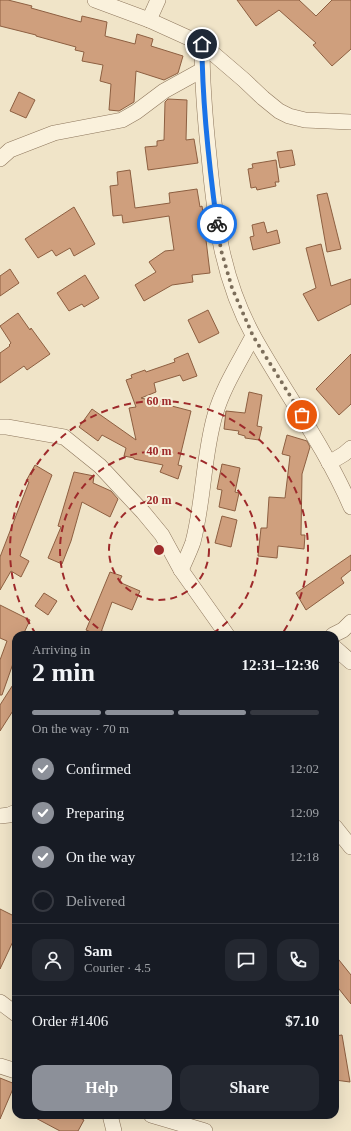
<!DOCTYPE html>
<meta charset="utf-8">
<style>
body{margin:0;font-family:"Times New Roman",serif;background:#242831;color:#f1f3f6;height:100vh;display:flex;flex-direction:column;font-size:15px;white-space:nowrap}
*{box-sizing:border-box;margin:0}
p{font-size:13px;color:#9ea1a6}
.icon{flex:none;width:22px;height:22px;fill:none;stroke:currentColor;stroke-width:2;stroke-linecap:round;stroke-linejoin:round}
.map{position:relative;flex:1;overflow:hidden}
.panel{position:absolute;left:12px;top:631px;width:327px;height:488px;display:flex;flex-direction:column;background:#171b24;border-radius:12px;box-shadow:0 4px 16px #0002}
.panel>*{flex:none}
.pin{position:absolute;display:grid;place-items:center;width:34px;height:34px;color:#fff;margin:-17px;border:2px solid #fff;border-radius:50%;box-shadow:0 1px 4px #0007}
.courier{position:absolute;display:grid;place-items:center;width:40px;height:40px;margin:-20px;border:3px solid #1a73e8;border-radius:50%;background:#fff;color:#222;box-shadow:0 1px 5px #0007}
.summary em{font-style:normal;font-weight:700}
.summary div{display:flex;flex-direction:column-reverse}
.summary{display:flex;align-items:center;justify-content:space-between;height:68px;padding:0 20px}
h1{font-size:26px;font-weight:700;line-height:30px}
.bar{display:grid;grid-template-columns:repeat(4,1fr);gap:6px 4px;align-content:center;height:48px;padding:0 20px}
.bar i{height:5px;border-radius:3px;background:#363941}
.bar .on{background:#8c9099}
.bar p{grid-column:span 4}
.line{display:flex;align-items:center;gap:10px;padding:0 20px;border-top:1px solid #363941}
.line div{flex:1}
.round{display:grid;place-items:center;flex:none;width:42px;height:42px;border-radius:12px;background:#242831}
ol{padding:0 20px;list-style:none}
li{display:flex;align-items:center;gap:12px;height:44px}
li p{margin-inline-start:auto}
li .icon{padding:4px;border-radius:50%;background:#8c9099;color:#fff;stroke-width:4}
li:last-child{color:#9ea1a6}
li i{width:22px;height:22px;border:2px solid #363941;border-radius:50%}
.button{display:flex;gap:8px;margin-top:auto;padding:8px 20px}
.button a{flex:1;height:46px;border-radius:12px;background:#8c9099;color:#fff;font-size:16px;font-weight:700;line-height:46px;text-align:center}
.button a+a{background:#242831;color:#f1f3f6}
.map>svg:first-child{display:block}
.building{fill:#cf9f7d;stroke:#8d5f41}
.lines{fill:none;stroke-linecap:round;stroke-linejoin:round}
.minor-casing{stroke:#8d765c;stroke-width:16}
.minor{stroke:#faf1dc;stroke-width:15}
.done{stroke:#7c6e5b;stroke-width:4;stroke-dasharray:0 7.2}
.route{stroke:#1a73e8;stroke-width:5}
.ring{fill:none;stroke:#9e2a2b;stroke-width:2;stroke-dasharray:7 5}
.centre{fill:#9e2a2b;stroke:#f7eed8;stroke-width:2}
.ring-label{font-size:12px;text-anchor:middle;font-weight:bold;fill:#9e2a2b;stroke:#f7eed8;stroke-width:4;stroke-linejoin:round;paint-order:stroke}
</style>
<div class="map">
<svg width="351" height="1131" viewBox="0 0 351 1131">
<rect width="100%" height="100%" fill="#f0e4c8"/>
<g class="building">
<path d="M0 0H8L32 6 31 8 81 22 82 16 107 22 105 36 135 44 137 34 153 39 151 46 183 56 178 73 164 80 136 71 134 102 119 111 109 110 111 84 100 81 103 65 82 61 84 52 75 50 76 47 36 36V35L0 26Z"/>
<path d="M237 0H299L316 16 332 0H351V49L332 66 313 45 316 43 279 10 256 26Z"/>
<path d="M19 92 35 100 26 118 10 111Z"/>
<path d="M168 99 187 100 186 140 194 139 198 163 148 170 145 147 157 146V141L164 140 165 102Z"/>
<path d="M292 150 295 165 280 168 277 152Z"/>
<path d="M276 160 279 182H275L276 186 257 190 256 187 251 188 248 169 253 168 252 164Z"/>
<path d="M130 170 135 208 170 203 169 193 197 189 200 207 202 206 207 239 206 240 210 273 192 275 193 282 172 285 144 301 135 285 156 272 149 262 165 251 174 250 169 216 123 223 122 215 113 216 110 186 118 185 117 172Z"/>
<path d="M327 193 341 249 327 252 317 195Z"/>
<path d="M74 207 95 244 74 256 70 248 56 256 52 250 38 258 25 239Z"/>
<path d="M264 222 267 233 277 230 280 243 253 250 250 237 254 236 252 225Z"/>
<path d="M321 244 331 286 351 279V304L318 321 303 294 316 288 306 248Z"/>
<path d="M10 269 19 283 0 296V276Z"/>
<path d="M85 275 99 298 84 307 82 304 69 311 57 293Z"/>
<path d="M208 310 219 333 199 343 188 320Z"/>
<path d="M18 313 30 330 31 328 50 354 27 370 24 366 0 383V353L10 346 9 345 11 343 0 326Z"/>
<path d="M188 353 197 376 183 381 180 375 154 383 156 392 141 398 191 411 178 465 182 466 178 479 160 472 163 465 134 459V458L124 456 126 448 102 435 98 441 79 427 92 409 136 440 129 408 136 407 126 380 132 378 131 375 145 370 146 372 175 362 174 359Z"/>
<path d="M351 354V404L339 415 316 389Z"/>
<path d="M249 392 262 395 257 426 262 427 259 440 245 438V436L238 434 239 431 224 429 226 411 245 413Z"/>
<path d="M287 435 307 441 310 447 302 474 301 535H305L304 549 278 546 277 558 258 556 261 528H267L269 497 285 498 290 456 282 454Z"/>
<path d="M222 464 240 468 235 492 239 493 235 511 219 507 222 490 217 489Z"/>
<path d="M35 465 52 475 20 556 29 561 21 577 11 571 0 590V557L29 482 26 481Z"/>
<path d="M74 472 94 476 93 483 111 491 118 499 110 517 82 502 71 541 62 564 48 558 61 527 58 526Z"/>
<path d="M222 516 237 520 231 547 215 543Z"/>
<path d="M351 555V570L341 578 344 583 306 610 296 593Z"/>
<path d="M110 572 122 576 119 582 140 591 132 610 112 602 100 635H98L86 630Z"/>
<path d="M44 593 57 601 48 615 35 606Z"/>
<path d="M0 605 30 620 23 635H16V655L2 695H0V660L7 641 0 638Z"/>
<path d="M16 680V706L0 731V705Z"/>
<path d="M0 909 16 917V935L0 969Z"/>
<path d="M335 955 351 975V1004L335 984Z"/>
<path d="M342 1035 350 1082 335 1080V1036Z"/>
<path d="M0 1078 15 1084 0 1119Z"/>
<path d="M30 1115H75L84 1120 78 1131H60Z"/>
</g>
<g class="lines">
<defs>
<g id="minor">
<path d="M95 0 149 20 202 44 244 80 263 98 279 111 289 116 305 120 351 122"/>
<path d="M149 20 158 0"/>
<path d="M202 44C202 82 205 119 209 156 215 221 222 279 254 337 286 394 325 447 351 507"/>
<path d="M0 159 10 150 54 133 122 120 136 112 164 91 202 70"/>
<path d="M0 427H7L64 437 100 466 143 512 162 535 181 570 227 635"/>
<path d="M329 463 344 454 351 448"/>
<path d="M181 570C185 561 190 551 193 542 204 500 203 457 215 415 223 387 240 361 253 336"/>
<path d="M333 635 343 630 351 622"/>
<path d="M335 648 351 662"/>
<path d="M0 816 9 815 16 812"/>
<path d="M335 827 351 847"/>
<path d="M0 1002 16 1014"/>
<path d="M0 1066 16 1071"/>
<path d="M110 1115 114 1131"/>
<path d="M151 1115 205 1131"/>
</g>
</defs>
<use href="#minor" class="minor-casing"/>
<use href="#minor" class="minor"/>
</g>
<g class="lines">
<path class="done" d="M217 224 221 250 232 288 253 336 302 415"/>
<path class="route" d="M202 44C202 104 209 165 217 224"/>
</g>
<g class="ring">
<circle cx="159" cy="550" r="50"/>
<path d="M108 635A99 99 0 1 1 210 635"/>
<path d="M36 634A149 149 0 1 1 282 634"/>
</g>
<circle cx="159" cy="550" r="6" class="centre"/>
<g class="ring-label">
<text x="159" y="405">60 m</text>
<text x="159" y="455">40 m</text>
<text x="159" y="504">20 m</text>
</g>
</svg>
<div class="pin" style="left:302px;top:415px;background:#ea580c"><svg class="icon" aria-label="bag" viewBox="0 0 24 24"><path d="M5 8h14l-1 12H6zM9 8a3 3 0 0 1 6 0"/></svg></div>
<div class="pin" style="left:202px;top:44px;background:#1f2937"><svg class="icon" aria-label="home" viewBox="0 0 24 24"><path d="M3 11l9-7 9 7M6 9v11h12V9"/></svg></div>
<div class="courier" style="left:217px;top:224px"><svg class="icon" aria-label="bike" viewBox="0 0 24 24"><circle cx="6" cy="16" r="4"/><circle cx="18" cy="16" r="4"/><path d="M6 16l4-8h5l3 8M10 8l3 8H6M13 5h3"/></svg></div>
<section class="panel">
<div class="summary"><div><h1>2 min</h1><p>Arriving in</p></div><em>12:31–12:36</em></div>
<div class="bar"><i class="on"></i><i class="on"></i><i class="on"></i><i></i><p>On the way · 70 m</p></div>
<ol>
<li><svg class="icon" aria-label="check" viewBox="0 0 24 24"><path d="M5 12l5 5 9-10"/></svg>Confirmed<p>12:02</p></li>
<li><svg class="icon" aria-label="check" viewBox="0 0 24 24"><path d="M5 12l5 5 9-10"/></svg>Preparing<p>12:09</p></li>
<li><svg class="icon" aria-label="check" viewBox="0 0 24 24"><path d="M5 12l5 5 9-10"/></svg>On the way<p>12:18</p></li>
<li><i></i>Delivered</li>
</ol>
<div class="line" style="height:72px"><a class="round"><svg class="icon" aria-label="person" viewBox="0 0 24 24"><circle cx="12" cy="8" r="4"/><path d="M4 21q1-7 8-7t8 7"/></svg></a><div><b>Sam</b><p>Courier · 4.5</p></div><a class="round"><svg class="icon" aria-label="chat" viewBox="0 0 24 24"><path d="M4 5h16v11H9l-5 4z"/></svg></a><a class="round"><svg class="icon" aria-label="phone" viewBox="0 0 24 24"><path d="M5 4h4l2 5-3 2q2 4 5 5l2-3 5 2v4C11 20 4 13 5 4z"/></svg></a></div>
<div class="line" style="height:52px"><div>Order #1406</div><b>$7.10</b></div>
<div class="button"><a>Help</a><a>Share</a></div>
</section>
</div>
